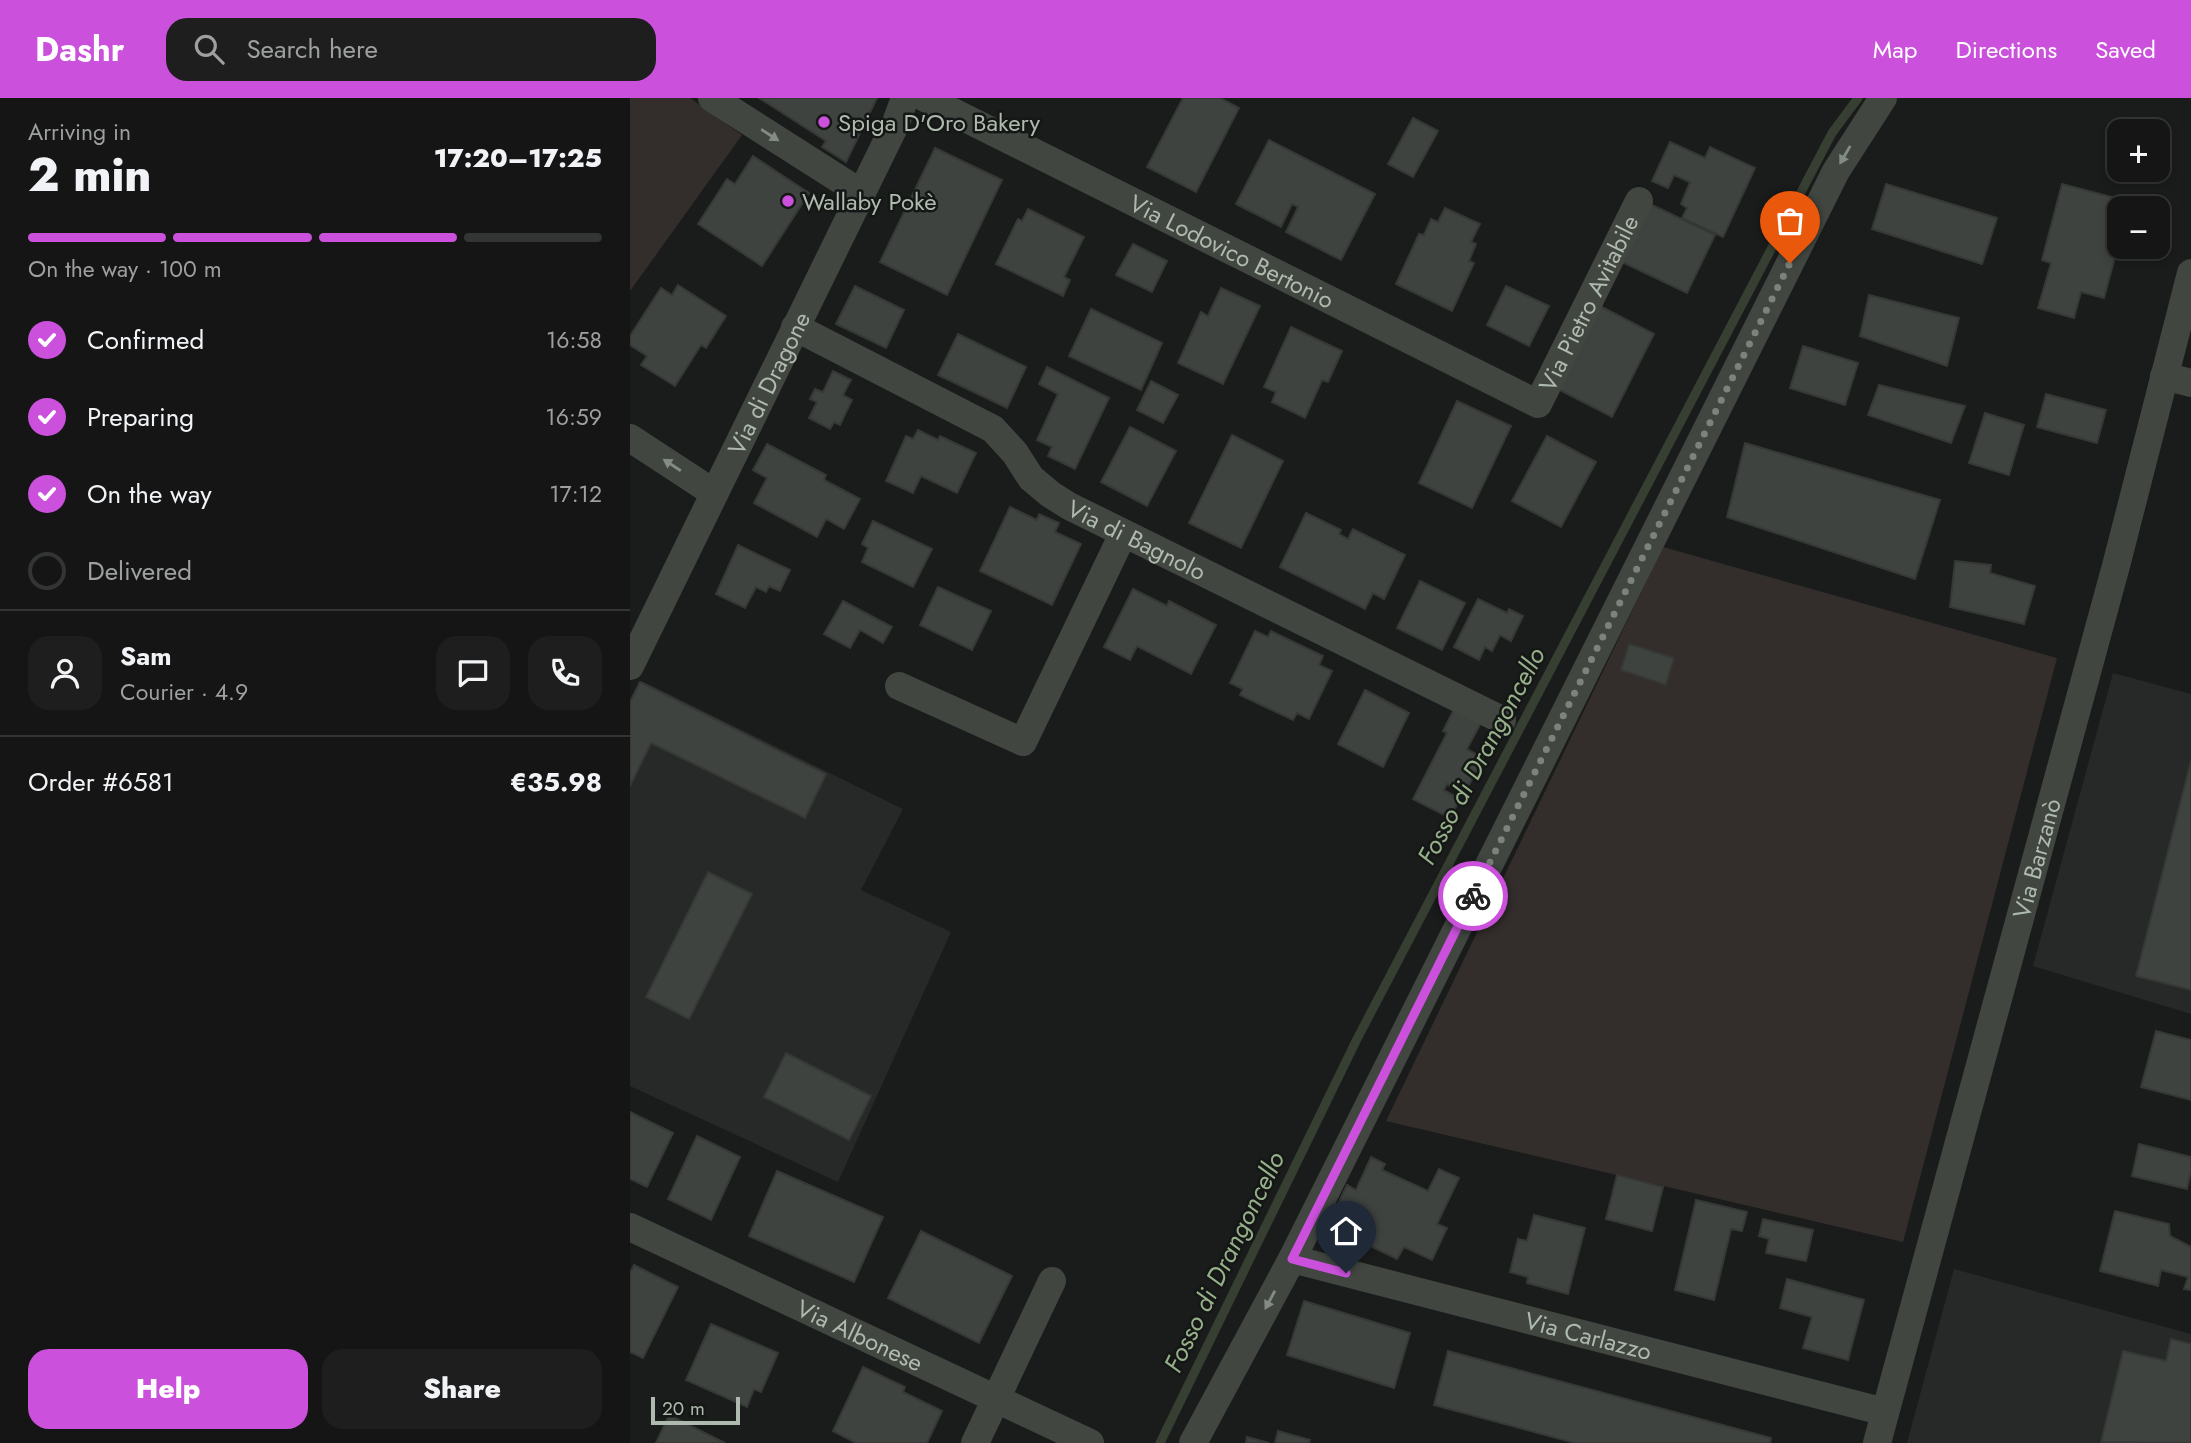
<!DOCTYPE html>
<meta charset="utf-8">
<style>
body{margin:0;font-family:Jost,sans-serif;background:#1d1e1d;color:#f1f3f6;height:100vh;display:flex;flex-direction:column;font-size:26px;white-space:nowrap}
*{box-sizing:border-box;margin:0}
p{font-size:23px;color:#9d9fa0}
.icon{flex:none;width:38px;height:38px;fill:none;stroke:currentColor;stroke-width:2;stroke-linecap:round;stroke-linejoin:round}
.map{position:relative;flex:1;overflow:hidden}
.panel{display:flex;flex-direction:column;background:#141514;width:630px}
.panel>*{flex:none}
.fabs{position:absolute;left:1477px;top:21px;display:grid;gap:14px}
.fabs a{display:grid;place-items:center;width:63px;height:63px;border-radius:14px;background:#141514;box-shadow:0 4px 10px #0003,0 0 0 2px #333434;font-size:35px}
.scale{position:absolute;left:21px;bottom:18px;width:89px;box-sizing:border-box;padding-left:7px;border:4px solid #afbaae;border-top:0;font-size:19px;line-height:24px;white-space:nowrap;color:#afbaae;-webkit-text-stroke:5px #151716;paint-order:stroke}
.pin{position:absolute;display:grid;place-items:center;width:60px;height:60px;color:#fff;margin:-72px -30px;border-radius:50% 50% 50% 0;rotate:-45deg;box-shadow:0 0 7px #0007}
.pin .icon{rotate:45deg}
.courier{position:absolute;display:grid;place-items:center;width:70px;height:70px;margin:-35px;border:5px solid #cb51dd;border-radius:50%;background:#fff;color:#222;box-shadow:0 2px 9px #0007}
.headline em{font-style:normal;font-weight:800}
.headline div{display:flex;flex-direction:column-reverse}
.headline{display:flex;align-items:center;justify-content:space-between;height:119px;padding:0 28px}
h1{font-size:46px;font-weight:800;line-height:52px}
.bar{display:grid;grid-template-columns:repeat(4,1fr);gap:10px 7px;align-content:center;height:84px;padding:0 28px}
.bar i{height:9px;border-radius:5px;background:#333434}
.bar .active{background:#cb51dd}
.bar p{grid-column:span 4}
.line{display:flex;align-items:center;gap:18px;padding:0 28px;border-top:2px solid #333434}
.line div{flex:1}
.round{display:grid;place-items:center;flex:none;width:74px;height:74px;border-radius:21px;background:#1d1e1d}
ol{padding:0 28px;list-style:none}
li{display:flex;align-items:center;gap:21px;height:77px}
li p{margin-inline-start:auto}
li .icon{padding:7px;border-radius:50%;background:#cb51dd;color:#fff;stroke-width:4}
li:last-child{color:#9d9fa0}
li i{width:38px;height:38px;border:4px solid #333434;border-radius:50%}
.cta{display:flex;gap:14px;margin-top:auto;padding:14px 28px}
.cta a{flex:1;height:80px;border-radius:21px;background:#cb51dd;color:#fff;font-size:28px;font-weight:800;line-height:80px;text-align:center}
.cta a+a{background:#1d1e1d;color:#f1f3f6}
header{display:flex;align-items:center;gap:42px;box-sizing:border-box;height:98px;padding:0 35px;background:#cb51dd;color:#fff}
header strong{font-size:33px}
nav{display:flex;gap:38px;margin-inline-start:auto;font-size:24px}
.search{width:490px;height:63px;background:#1d1e1d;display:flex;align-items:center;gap:18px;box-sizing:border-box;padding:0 24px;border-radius:21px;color:#9d9fa0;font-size:26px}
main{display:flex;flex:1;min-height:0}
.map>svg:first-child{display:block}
.built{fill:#262927}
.green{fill:#332e2b}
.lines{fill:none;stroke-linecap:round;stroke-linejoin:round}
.stream{stroke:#363f32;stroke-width:9}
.building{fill:#3f4340;stroke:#353835;stroke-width:2}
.street{stroke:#414641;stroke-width:28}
.oneway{fill:#838c82}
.done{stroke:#7b837b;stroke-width:7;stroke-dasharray:0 12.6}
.route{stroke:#cb51dd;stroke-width:9}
.poi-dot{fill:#cb51dd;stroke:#151716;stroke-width:2.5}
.labels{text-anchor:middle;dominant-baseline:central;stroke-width:5;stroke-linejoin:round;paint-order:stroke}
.poi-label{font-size:24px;fill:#afbaae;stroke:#151716;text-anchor:start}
.street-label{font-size:24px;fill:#afbaae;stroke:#151716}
.water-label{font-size:26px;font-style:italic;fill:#96b08a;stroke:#151716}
</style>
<header>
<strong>Dashr</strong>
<div class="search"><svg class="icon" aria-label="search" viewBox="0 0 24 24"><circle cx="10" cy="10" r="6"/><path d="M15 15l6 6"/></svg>Search here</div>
<nav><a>Map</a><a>Directions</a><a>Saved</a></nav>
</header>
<main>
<section class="panel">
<div class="headline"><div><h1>2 min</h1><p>Arriving in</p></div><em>17:20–17:25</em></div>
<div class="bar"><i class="active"></i><i class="active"></i><i class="active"></i><i></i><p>On the way · 100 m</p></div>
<ol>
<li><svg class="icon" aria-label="check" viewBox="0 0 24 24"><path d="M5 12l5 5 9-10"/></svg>Confirmed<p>16:58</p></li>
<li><svg class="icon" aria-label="check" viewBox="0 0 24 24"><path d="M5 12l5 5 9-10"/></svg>Preparing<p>16:59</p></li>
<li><svg class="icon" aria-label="check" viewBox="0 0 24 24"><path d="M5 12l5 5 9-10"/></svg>On the way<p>17:12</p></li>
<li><i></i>Delivered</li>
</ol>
<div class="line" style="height:126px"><a class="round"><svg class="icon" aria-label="person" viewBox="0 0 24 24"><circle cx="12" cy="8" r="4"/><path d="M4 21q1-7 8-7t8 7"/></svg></a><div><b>Sam</b><p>Courier · 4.9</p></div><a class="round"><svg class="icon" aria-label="chat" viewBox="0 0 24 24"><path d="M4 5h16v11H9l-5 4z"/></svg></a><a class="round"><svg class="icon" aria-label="phone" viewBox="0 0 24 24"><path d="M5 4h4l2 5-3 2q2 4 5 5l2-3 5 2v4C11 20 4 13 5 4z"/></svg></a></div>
<div class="line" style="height:91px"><div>Order #6581</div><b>€35.98</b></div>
<div class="cta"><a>Help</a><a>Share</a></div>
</section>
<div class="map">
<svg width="1561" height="1345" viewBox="0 0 1561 1345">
<rect width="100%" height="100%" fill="#1a1c1b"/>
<g class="built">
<path d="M1483 575 1561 596V916L1403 868Z"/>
<path d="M16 585 273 711 231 792 321 834 208 1084 0 988V619Z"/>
<path d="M1324 1171 1561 1236V1345H1277Z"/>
</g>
<g class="green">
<path d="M0 0H60L112 37 0 193Z"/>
<path d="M1033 449 1427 560 1273 1144 756 1023Z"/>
</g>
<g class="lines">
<path class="stream" d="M530 1345 727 941 1202 35 1228 0"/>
</g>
<g class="building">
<path d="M129 0H247L216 64 192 49 196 43Z"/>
<path d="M553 0H590L609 10 566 94 517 69Z"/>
<path d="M783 20 808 33 783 79 758 66Z"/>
<path d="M639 42 745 96 711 162 656 134 668 109 662 106 651 129 606 106Z"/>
<path d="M1040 44 1075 60 1080 49 1125 70 1093 139 1052 120 1057 110 1051 106 1060 84 1044 77 1038 90 1022 83Z"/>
<path d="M305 50 372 82 317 197 250 164Z"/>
<path d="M123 58 179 95 132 168 68 126 97 81 105 86Z"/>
<path d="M1256 86 1367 120 1352 166 1242 131Z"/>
<path d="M1432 86 1489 101 1487 111 1489 119V144L1474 200 1451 194 1444 220 1408 210 1421 165 1412 162Z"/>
<path d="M1020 106 1085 137 1057 195 992 164Z"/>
<path d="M815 110 850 126 841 144 846 146 839 163 844 165 822 213 766 186 789 136 794 137 801 121 808 124Z"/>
<path d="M398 111 454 139 434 179 440 182 433 198 366 166 388 121 392 123Z"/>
<path d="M503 146 537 163 522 194 486 177Z"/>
<path d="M48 187 96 218 76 250 71 247 45 288 11 267 17 258 0 247V238L31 190 42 197Z"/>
<path d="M225 188 274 212 256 250 206 226Z"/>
<path d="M876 188 919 208 899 248 857 227Z"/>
<path d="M591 190 630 208 593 286 548 265 571 214 578 218Z"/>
<path d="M1239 197 1329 220 1317 268 1230 238Z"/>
<path d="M968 207 1024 236 982 319 926 290Z"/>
<path d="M461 211 532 245 511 292 439 258Z"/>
<path d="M661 229 712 253 698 284 692 282 675 320 642 304 646 294 634 289Z"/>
<path d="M328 236 396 269 377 310 308 277Z"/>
<path d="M1173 248 1228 265 1215 307 1160 290Z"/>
<path d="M417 269 479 300 445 371 418 358 422 349 407 342 428 296 409 286Z"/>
<path d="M203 273 221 282 213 297 222 302 210 327 204 324 200 331 179 320 187 304 180 301 185 291 193 294Z"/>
<path d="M521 283 548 297 533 325 507 312Z"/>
<path d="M1249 287 1335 308 1321 345 1238 317Z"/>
<path d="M1416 296 1476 312 1467 345 1407 329Z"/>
<path d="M827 303 881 328 842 410 789 385Z"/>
<path d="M1355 315 1394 327 1379 377 1339 365Z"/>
<path d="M500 329 546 353 517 408 471 384Z"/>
<path d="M288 332 308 342 310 338 346 355 327 395 291 378 283 395 256 383 276 338 283 341Z"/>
<path d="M602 337 653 363 611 450 559 425Z"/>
<path d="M917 338 966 364 931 429 882 403Z"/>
<path d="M1115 345 1310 402 1285 481 1097 419Z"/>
<path d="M137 346 196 377 194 382 230 401 214 431 196 421 187 439 124 405 137 380 123 372Z"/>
<path d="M380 409 407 422 409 416 429 425 425 434 451 446 422 507 350 473Z"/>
<path d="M676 415 711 432 709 436 718 441 723 431 775 457 754 501 743 495 735 511 650 469Z"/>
<path d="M243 423 302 451 283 489 232 464 238 450 232 446Z"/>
<path d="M108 447 160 472 150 493 139 488 136 494 126 489 115 510 86 496Z"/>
<path d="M1325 463 1361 467 1360 475 1405 488 1394 526 1320 509Z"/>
<path d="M790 483 835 505 812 552 767 530Z"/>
<path d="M308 489 361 513 342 552 290 527Z"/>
<path d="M503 491 537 508 539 503 586 527 561 576 507 548 500 562 474 549Z"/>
<path d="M848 501 877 515 879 511 893 518 881 543 870 537 862 553 855 549 849 562 824 549Z"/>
<path d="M213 503 262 529 253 545 230 532 220 550 194 536Z"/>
<path d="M625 533 638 539 641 533 693 558 689 567 702 573 679 621 667 615 663 622 610 597 613 591 600 585Z"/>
<path d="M999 546 1044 560 1036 587 991 572Z"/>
<path d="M10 584 196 676 175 720 21 645 0 688V604Z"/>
<path d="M735 592 779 615 753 669 708 646Z"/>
<path d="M825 609 852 623 837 651 853 660 835 695 817 686 814 692 830 701 820 720 783 701 817 635 813 633Z"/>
<path d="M1561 663V892L1506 878Z"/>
<path d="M78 774 122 796 59 921 16 899Z"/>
<path d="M1526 933 1561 942V1002L1511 989Z"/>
<path d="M156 955 241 998 219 1042 134 999Z"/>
<path d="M0 1014 43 1035 17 1089 0 1081Z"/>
<path d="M67 1038 110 1059 81 1122 38 1101Z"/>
<path d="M1509 1046 1561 1059V1073L1557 1091 1502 1078Z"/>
<path d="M741 1059 755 1066 752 1072 798 1093 809 1071 829 1080 807 1126 817 1130 802 1162 774 1149 767 1161 730 1143 733 1136 719 1129 721 1125 709 1120 712 1113 706 1110 717 1087 726 1092Z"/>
<path d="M147 1073 253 1119 224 1184 119 1138Z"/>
<path d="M987 1077 1033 1089 1022 1133 976 1121Z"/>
<path d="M1066 1102 1117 1114 1112 1133 1101 1131 1084 1202 1045 1192Z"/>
<path d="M1485 1113 1539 1126 1540 1138 1561 1149V1192L1554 1191 1558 1179 1531 1172 1528 1188 1470 1173Z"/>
<path d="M904 1117 955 1130 938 1196 897 1185 898 1179 880 1174 888 1141 897 1143Z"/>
<path d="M1133 1121 1183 1132 1176 1163 1136 1155 1139 1141 1129 1138Z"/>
<path d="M291 1133 382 1178 349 1245 258 1200Z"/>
<path d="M4 1167 48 1189 13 1260 0 1254V1175Z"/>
<path d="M1157 1181 1234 1202 1218 1262 1173 1250 1182 1219 1150 1210Z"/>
<path d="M674 1203 780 1235 764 1290 657 1257Z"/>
<path d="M81 1226 148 1255 131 1294 124 1291 117 1309 56 1282Z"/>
<path d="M1541 1241 1561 1246V1345L1471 1344 1493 1253 1536 1263Z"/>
<path d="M818 1253 1141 1340 1140 1345H945L804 1307Z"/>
<path d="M233 1269 275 1289 273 1294 312 1313 297 1345H226L203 1333Z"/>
<path d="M39 1317 95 1345H26Z"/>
<path d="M648 1333 680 1342 679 1345H645Z"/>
<path d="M617 1339 639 1345H616Z"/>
</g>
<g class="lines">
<g class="street">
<path d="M82 0 231 95"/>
<path id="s1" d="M295 0 908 306 1009 103"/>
<path id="s2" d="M165 229 363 331 385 355 401 380 420 396 439 408 872 622"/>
<path d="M1534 278 1561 285"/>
<path d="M0 340 84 395"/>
<path id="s3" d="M0 568 265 27 275 0"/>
<path d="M269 588 393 644 493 436"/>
<path id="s4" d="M0 1129 460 1345"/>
<path id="s5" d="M662 1161 1255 1314"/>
<path d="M345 1345 422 1183"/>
<path d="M563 1345 662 1161 1206 73 1253 0"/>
<path id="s6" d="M1247 1345 1487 464 1561 175"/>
</g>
</g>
<defs><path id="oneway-solid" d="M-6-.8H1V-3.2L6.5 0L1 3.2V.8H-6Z" transform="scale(1.75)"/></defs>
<g class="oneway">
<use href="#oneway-solid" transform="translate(140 37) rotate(33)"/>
<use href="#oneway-solid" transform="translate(1215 57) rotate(120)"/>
<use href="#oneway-solid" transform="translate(42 367) rotate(-147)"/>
<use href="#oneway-solid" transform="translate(640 1202) rotate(118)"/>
</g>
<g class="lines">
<path class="done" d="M843 798 1160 165"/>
<path class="route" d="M716 1175 662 1161 843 798"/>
</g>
<g class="poi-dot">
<circle cx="194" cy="24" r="7"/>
<circle cx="158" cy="103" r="7"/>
</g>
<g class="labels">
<g class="poi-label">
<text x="208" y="24">Spiga D'Oro Bakery</text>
<text x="172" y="103">Wallaby Pokè</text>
</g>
<g class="street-label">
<text stroke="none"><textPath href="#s1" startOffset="343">Via Lodovico Bertonio</textPath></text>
<text stroke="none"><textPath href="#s1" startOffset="798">Via Pietro Avitabile</textPath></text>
<text stroke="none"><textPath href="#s3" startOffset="315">Via di Dragone</textPath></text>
<text stroke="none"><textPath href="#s2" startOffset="408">Via di Bagnolo</textPath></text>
<text stroke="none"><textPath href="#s6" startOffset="606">Via Barzanò</textPath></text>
<text stroke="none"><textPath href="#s4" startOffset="254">Via Albonese</textPath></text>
<text stroke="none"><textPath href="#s5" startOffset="306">Via Carlazzo</textPath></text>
</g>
<g class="water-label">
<text transform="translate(851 658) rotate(-62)">Fosso di Drangoncello</text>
<text transform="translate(594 1164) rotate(-64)">Fosso di Drangoncello</text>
</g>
</g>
</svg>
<div class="fabs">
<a>+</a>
<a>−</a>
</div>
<div class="scale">20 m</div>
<div class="pin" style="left:1160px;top:165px;background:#ea580c"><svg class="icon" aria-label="bag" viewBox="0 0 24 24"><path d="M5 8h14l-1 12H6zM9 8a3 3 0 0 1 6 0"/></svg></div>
<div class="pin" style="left:716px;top:1175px;background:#1f2937"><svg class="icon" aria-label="home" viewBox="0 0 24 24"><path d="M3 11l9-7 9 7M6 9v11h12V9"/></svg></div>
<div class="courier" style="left:843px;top:798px"><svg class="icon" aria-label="bike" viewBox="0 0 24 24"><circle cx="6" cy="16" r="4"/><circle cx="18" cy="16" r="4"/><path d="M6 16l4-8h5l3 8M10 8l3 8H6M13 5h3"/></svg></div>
</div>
</main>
